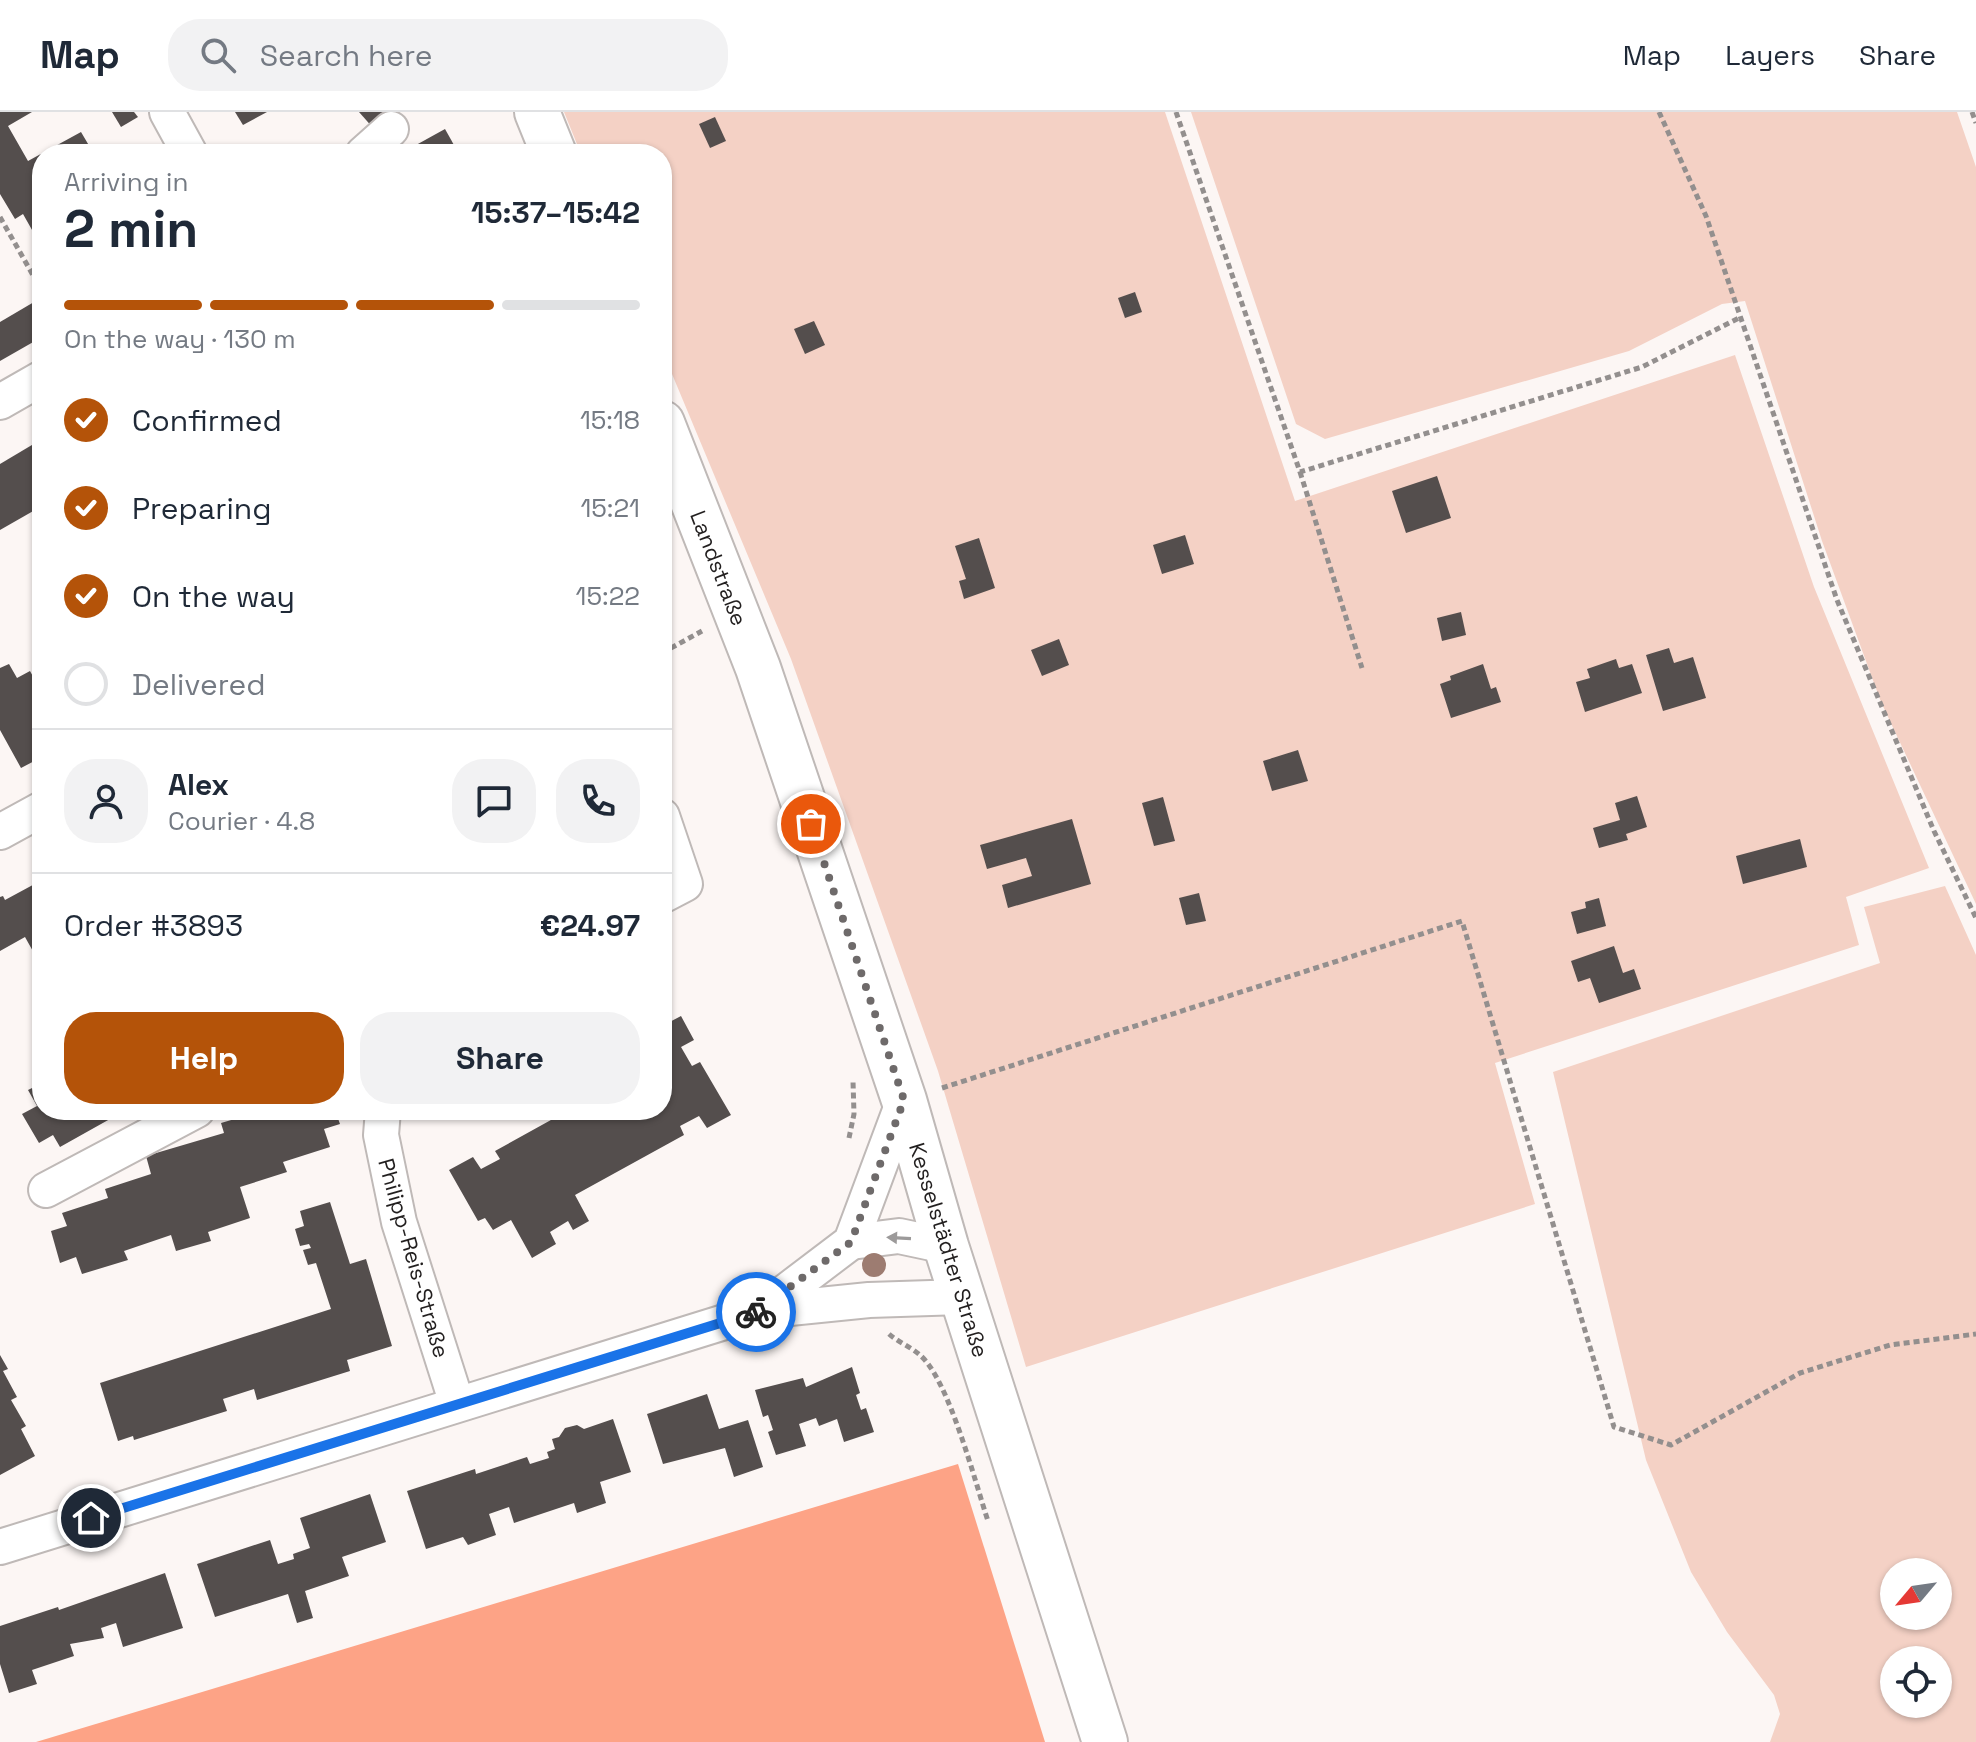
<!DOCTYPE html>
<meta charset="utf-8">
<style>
body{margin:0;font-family:"Space Grotesk",sans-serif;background:#f2f2f3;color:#1f2937;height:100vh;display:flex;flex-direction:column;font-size:30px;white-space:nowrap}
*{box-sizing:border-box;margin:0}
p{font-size:26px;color:#747a83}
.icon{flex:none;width:44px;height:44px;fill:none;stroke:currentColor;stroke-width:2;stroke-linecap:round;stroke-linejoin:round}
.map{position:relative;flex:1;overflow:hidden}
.drawer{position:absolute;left:32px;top:32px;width:640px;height:976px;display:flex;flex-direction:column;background:#fff;border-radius:32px;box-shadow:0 2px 6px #0004}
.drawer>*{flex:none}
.needle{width:52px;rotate:241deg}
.buttons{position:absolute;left:1880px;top:1446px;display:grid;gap:16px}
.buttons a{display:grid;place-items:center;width:72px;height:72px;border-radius:50%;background:#fff;box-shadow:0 2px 6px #0004;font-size:40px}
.pin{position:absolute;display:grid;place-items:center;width:68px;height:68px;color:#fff;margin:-34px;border:4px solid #fff;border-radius:50%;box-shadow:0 2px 8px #0007}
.courier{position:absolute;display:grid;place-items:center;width:80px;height:80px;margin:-40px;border:6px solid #1a73e8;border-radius:50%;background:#fff;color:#222;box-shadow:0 2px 10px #0007}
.head em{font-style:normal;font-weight:800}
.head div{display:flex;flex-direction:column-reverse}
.head{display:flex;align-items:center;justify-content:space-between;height:136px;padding:0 32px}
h1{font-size:52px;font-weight:800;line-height:60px}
.bar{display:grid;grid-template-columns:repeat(4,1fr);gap:12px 8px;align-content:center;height:96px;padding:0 32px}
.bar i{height:10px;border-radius:6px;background:#e0e1e3}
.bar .on{background:#b45309}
.bar p{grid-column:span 4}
.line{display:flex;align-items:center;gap:20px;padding:0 32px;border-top:2px solid #e0e1e3}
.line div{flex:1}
.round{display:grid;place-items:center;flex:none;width:84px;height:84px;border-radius:32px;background:#f2f2f3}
ol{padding:0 32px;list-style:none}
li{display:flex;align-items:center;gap:24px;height:88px}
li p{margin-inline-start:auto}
li .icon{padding:8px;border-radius:50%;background:#b45309;color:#fff;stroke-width:4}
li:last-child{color:#747a83}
li i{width:44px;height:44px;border:4px solid #e0e1e3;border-radius:50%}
.cta{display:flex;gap:16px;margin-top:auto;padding:16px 32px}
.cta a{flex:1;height:92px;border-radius:32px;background:#b45309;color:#fff;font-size:32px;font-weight:800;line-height:92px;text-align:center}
.cta a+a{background:#f2f2f3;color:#1f2937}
header{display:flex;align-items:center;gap:48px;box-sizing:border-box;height:112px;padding:0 40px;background:#fff;border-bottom:2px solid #e0e1e3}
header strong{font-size:38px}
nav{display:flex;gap:44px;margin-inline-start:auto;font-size:28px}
.search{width:560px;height:72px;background:#f2f2f3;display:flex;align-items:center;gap:20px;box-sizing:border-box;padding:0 28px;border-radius:32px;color:#747a83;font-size:30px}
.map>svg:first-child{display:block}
.green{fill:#f4d1c5;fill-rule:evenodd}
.forest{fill:#fda386}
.building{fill:#544e4d}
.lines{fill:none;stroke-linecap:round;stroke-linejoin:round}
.minor-casing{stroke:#bfb9b7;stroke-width:38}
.secondary-casing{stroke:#bfb9b7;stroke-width:48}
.path{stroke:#938f8e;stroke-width:5;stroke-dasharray:6 4;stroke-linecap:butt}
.minor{stroke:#fff;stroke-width:34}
.secondary{stroke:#fff;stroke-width:44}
.tree{fill:#9d7c71}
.oneway{fill:#9c9a9a}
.done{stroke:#6e6a6a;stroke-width:8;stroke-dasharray:0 14.4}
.route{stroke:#1a73e8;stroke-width:10}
.labels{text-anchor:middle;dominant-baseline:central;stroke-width:8;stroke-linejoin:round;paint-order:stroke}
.street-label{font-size:22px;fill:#221f1f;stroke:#fff}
</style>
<header>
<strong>Map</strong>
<div class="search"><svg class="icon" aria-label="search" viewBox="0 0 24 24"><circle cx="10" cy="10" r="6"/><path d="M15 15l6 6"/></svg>Search here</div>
<nav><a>Map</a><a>Layers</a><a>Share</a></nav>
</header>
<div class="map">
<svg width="1976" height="1630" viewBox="0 0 1976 1630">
<rect width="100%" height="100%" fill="#fcf6f4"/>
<g class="green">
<path d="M564 0H1165L1295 389 1735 243 1814 475 1929 756 1846 785 1859 833 1495 951 1535 1092 1026 1255 938 959 791 547 662 238V42H581Z"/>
<path d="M1191 0H1957L1976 55V792L1881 590 1822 429 1745 189 1722 192 1629 239 1325 327 1296 312Z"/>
<path d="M1945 774 1976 843V1630H1770L1780 1602 1774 1583 1727 1520 1691 1460 1646 1348 1553 960 1880 851 1864 795ZM1894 1460H1938V1504H1894ZM1894 1548H1938V1592H1894Z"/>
</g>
<path class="forest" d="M958 1352 1045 1630H36Z"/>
<g class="building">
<path d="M0 0H32L8 14 28 49 81 20 94 42H42V154L32 136 40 132 23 102 15 107 0 82Z"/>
<path d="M112 0H134L138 5 121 15Z"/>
<path d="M235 0H267L243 13Z"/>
<path d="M359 0H385L389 4 374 17Z"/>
<path d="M715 5 726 29 710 36 699 12Z"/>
<path d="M445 17 459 42H409L407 38Z"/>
<path d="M1135 180 1142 200 1125 206 1118 186Z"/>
<path d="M34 190 42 205V225L0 249V210Z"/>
<path d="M814 209 825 233 805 242 794 217Z"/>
<path d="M42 327V394L0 418V352Z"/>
<path d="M1437 364 1451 406 1406 421 1392 379Z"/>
<path d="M1185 423 1194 452 1162 462 1153 433Z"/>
<path d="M979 426 995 476 964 487 959 469 966 467 955 434Z"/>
<path d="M1461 500 1466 523 1442 529 1437 506Z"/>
<path d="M1059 527 1069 553 1042 564 1031 538Z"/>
<path d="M1669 536 1674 551 1693 545 1706 586 1663 599 1646 543Z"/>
<path d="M1616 547 1619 556 1632 552 1642 581 1585 600 1576 570 1590 566 1587 557Z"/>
<path d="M9 552 17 566 30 559 36 570 42 566V645L21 656 0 618V556Z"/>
<path d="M1483 552 1491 577 1496 575 1501 590 1451 606 1440 572 1451 568 1450 564Z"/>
<path d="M1298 638 1308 669 1272 679 1263 649Z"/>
<path d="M1637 684 1647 715 1626 722 1628 728 1599 736 1593 716 1620 708 1615 691Z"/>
<path d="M1163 685 1175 729 1154 734 1142 691Z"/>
<path d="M1072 707 1091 772 1008 796 1002 773 1032 764 1026 746 987 757 980 733Z"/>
<path d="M1800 727 1807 755 1743 772 1736 744Z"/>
<path d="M42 768V849L39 850 25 825 0 839V785L3 784 5 788Z"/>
<path d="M1199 781 1206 809 1186 813 1179 786Z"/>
<path d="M1599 786 1606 814 1577 822 1571 800 1586 796 1585 790Z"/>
<path d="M1614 834 1623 861 1634 857 1641 877 1599 891 1590 866 1578 870 1571 849Z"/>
<path d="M681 904 694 928 681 935 692 954 700 950 731 1003 707 1016 699 1004 680 1014 684 1023 575 1083 589 1109 573 1118 568 1109 550 1120 556 1132 532 1146 511 1108 493 1118 485 1106 478 1109 449 1058 473 1045 481 1057 500 1047 495 1039 569 998H662V914Z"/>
<path d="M42 971V998H126L60 1035 53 1023 39 1031 22 1002 37 994 28 978Z"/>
<path d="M265 998H335L340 1012 324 1017 330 1035 283 1050 287 1060 240 1075 250 1106 208 1120 211 1129 176 1139 171 1123 124 1139 128 1148 82 1162 76 1145 60 1151 51 1119 67 1114 62 1101 108 1086 105 1077 151 1062 146 1044 224 1021 221 1011Z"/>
<path d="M330 1090 350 1152 366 1147 392 1234 347 1248 350 1259 257 1288 254 1277 223 1287 227 1299 134 1328 133 1324 118 1329 100 1271 331 1197 316 1151 308 1153 303 1138 311 1136 309 1132 300 1134 295 1117 304 1114 300 1099Z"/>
<path d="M0 1243 8 1257 3 1259 17 1285 11 1288 26 1314 21 1317 35 1344 0 1363Z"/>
<path d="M852 1255 860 1281 856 1283 861 1298 866 1296 874 1320 844 1330 837 1307 819 1314 816 1306 799 1312 806 1334 776 1343 768 1320 773 1318 768 1303 763 1305 755 1278 803 1266 806 1275Z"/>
<path d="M707 1282 719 1317 748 1308 763 1355 734 1365 725 1336 663 1352 647 1302Z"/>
<path d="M613 1307 631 1360 600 1370 606 1391 577 1401 574 1391 514 1411 509 1395 489 1402 496 1423 468 1433 463 1425 426 1437 407 1379 475 1357 476 1362 527 1345 530 1352 549 1346 547 1340 555 1337 552 1327 559 1325 565 1316 577 1313 584 1317Z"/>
<path d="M370 1382 386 1430 342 1445 349 1464 305 1479 313 1506 297 1511 288 1482 215 1505 197 1452 270 1428 278 1452 294 1447 293 1442 310 1436 300 1406Z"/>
<path d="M165 1461 183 1516 123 1535 116 1511 101 1516 104 1526 70 1532 74 1544 32 1558 37 1572 9 1581 0 1552V1514L58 1495 59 1498Z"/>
</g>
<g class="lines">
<defs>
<g id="minor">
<path d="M167 0 190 42"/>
<path d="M363 42 391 17"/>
<path d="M0 290 42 266"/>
<path d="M662 704 685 772 662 784"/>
<path d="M0 720 42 697"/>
<path d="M383 998 381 1023 399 1110 457 1292"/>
<path d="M46 1078 197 998"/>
<path d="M851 1130 899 1124 946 1134"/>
<path d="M760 1199 851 1130 904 988"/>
<path d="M0 1435 760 1199 869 1188 962 1185"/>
</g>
<g id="secondary">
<path d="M537 0 554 42"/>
<path d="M662 311 758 556 904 988 946 1134 1105 1630"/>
</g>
</defs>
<use href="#minor" class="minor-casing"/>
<use href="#secondary" class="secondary-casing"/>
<g class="path">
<path d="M1176 0 1300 360 1642 255 1739 206"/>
<path d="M1659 0 1706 104 1837 488 1934 719 1976 806"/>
<path d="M1972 0 1976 11"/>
<path d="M0 105 42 179"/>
<path d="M1300 360 1362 556"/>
<path d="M662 541 702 519"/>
<path d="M942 976 1462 809 1614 1315 1671 1333 1800 1261 1890 1233 1976 1222"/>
<path d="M849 1026 854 1002 853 969"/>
<path d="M889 1222C898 1230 911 1235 920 1243 949 1268 975 1370 988 1409"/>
</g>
<use href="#minor" class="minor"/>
<use href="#secondary" class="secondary"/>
</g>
<circle class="tree" cx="874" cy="1153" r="12"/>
<defs><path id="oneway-solid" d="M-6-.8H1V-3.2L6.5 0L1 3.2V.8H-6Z" transform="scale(2)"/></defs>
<use class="oneway" href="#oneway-solid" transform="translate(899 1126) rotate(-177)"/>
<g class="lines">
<path class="done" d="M756 1200 851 1130 904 988 811 712"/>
<path class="route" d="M91 1406 756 1200"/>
</g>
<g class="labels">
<g class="street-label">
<text transform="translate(719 456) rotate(69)">Landstraße</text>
<text transform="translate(949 1138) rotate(73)">Kesselstädter Straße</text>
<text transform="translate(414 1146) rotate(74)">Philipp-Reis-Straße</text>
</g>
</g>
</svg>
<div class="buttons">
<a><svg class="needle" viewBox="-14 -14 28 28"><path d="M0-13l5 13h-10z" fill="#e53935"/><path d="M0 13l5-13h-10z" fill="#747a83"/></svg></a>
<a><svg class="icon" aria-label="locate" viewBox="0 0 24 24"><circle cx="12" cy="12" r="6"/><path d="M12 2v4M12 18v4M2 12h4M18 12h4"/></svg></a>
</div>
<div class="pin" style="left:811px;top:712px;background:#ea580c"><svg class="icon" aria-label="bag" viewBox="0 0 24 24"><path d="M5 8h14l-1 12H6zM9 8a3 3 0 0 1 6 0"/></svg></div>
<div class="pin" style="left:91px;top:1406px;background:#1f2937"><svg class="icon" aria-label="home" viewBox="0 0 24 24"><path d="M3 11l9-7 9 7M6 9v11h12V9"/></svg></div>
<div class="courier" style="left:756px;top:1200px"><svg class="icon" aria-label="bike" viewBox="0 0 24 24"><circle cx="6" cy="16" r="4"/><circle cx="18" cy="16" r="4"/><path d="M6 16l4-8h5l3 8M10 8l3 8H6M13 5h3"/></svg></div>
<section class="drawer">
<div class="head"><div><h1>2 min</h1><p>Arriving in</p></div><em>15:37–15:42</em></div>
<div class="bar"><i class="on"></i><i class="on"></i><i class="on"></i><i></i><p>On the way · 130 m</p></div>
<ol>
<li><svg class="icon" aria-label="check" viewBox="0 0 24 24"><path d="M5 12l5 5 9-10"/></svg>Confirmed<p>15:18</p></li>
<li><svg class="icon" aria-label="check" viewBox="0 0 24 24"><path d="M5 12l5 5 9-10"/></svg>Preparing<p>15:21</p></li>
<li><svg class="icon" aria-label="check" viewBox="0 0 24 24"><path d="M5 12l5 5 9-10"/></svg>On the way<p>15:22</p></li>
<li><i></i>Delivered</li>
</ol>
<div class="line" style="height:144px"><a class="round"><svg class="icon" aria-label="person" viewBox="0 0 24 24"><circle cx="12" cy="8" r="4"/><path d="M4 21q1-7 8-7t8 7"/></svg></a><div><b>Alex</b><p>Courier · 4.8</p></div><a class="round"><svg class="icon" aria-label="chat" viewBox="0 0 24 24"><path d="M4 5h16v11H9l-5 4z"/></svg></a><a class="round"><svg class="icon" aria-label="phone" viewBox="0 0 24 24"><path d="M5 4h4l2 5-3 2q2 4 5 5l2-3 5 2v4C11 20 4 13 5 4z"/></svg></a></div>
<div class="line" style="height:104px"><div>Order #3893</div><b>€24.97</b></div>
<div class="cta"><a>Help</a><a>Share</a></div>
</section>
</div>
